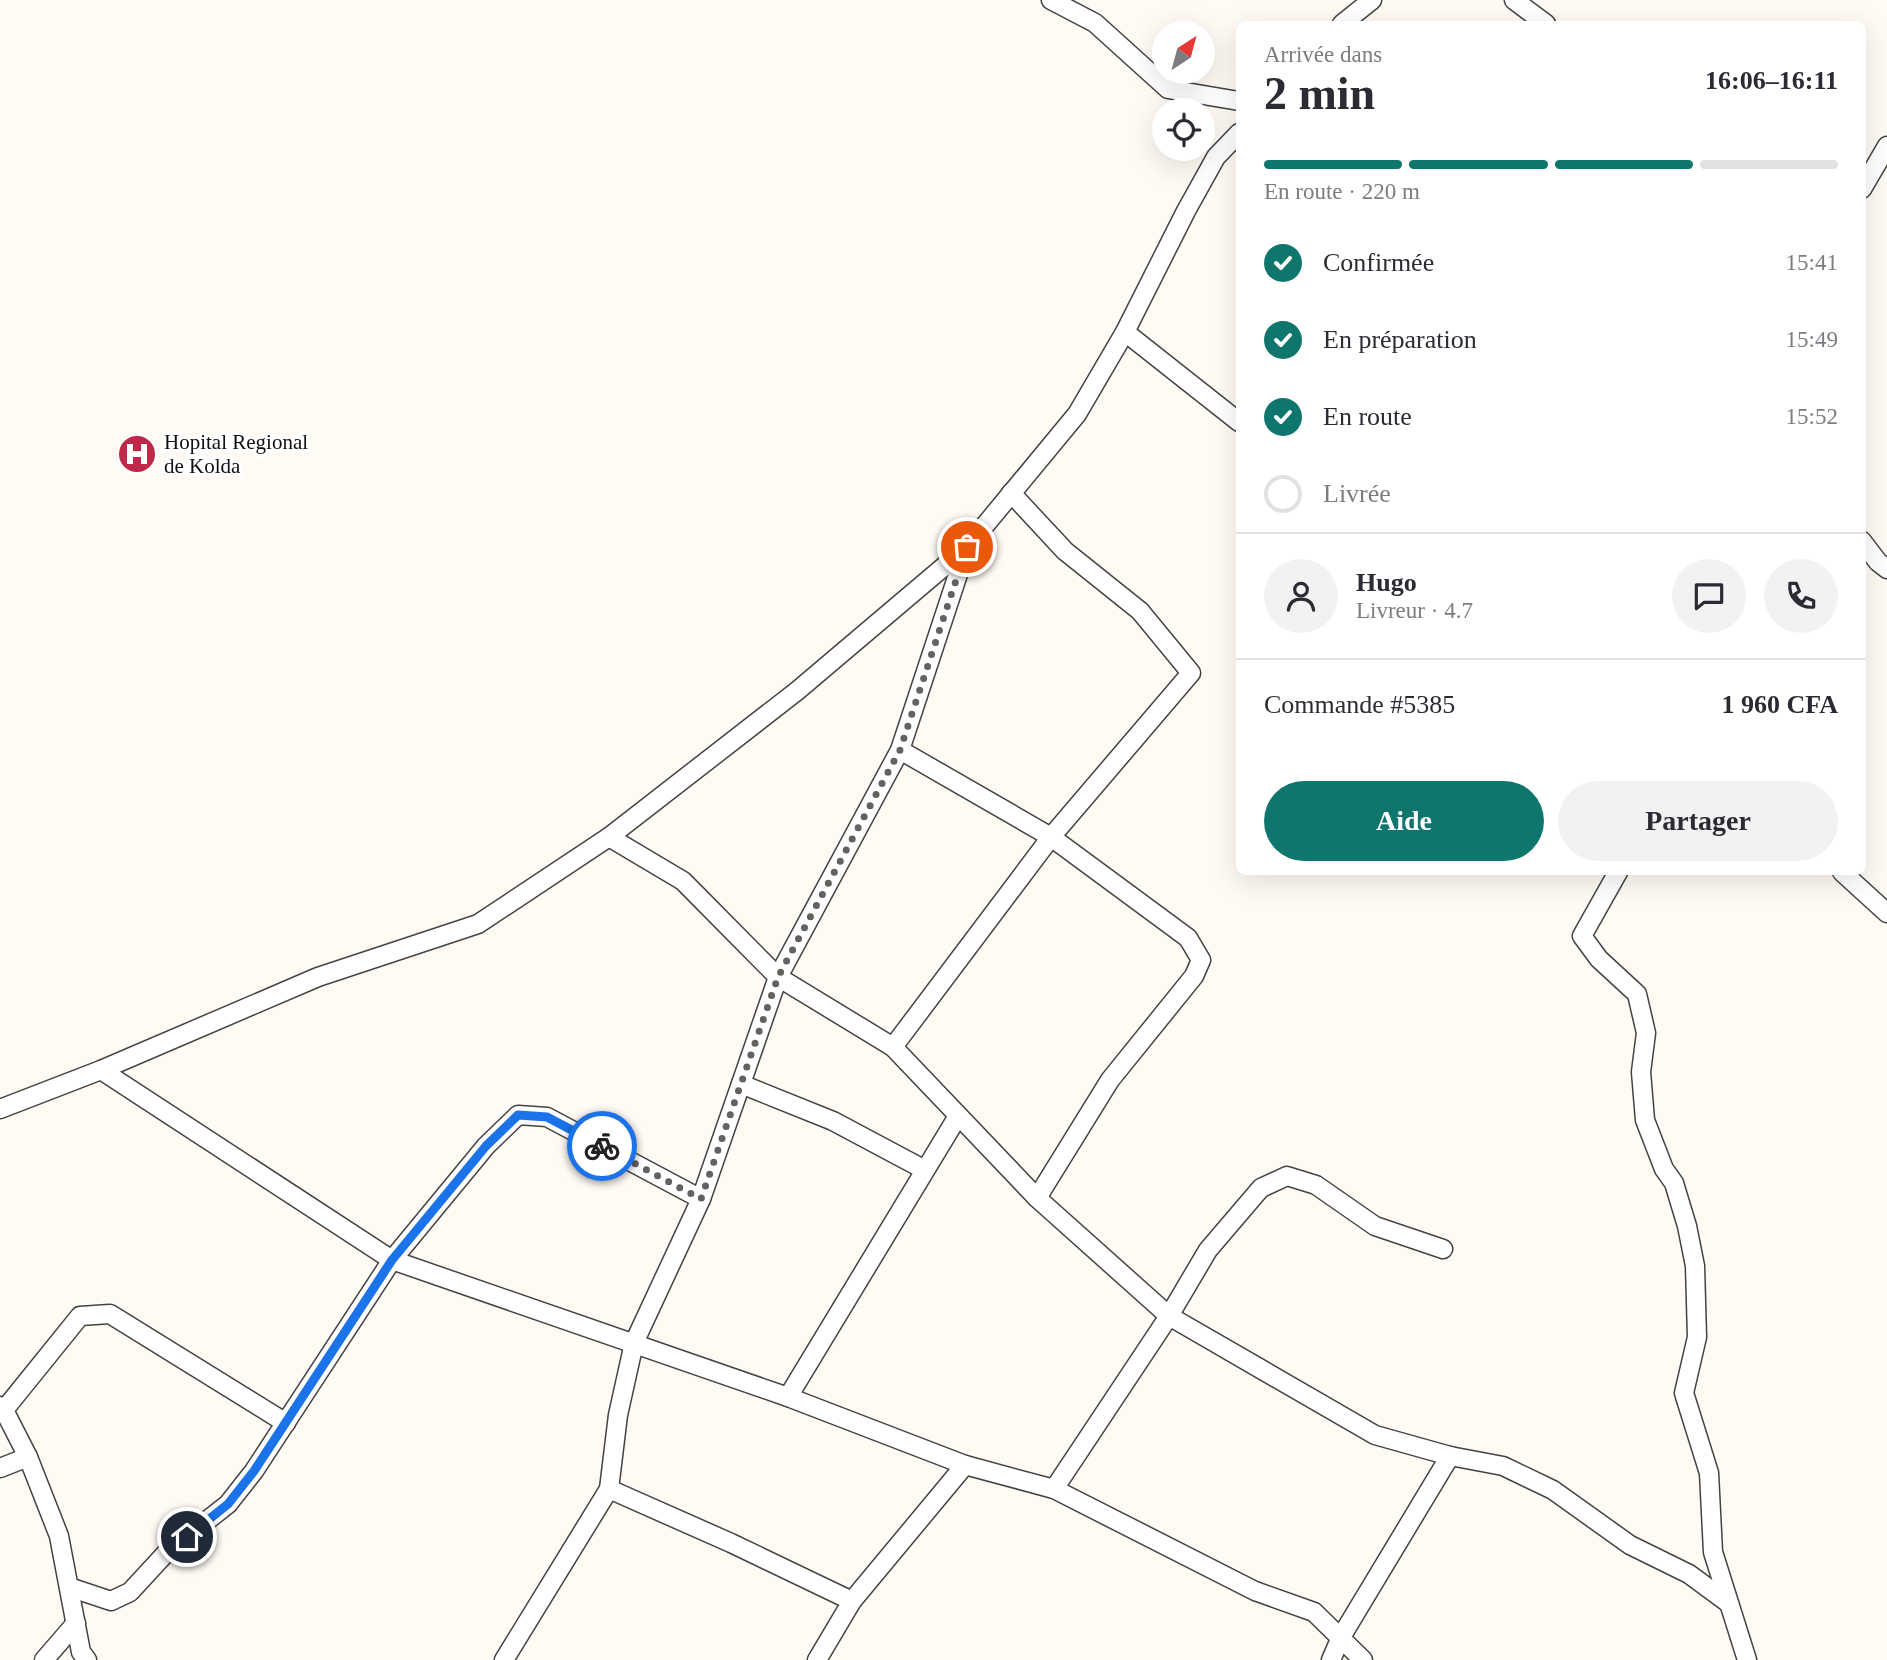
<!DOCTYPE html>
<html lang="fr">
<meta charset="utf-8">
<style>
body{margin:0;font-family:"Times New Roman",serif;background:#f2f2f3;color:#2b2b33;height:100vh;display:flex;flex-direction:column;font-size:26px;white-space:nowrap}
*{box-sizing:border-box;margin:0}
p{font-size:23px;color:#7c7c81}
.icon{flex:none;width:38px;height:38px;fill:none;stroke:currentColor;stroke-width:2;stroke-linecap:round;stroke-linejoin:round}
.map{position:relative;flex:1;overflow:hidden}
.side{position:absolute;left:1236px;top:21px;width:630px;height:854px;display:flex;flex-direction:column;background:#fff;border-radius:10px;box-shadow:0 7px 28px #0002}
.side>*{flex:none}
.needle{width:46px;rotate:36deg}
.buttons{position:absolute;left:1152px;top:21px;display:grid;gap:14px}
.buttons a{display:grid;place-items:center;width:63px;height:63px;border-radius:50%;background:#fff;box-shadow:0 7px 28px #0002;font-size:35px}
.pin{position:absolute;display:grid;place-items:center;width:60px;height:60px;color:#fff;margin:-30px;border:4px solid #fff;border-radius:50%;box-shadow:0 2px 7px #0007}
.courier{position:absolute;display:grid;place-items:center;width:70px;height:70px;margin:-35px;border:5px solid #1a73e8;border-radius:50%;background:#fff;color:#222;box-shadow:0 2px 9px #0007}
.summary em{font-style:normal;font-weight:700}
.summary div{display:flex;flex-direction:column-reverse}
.summary{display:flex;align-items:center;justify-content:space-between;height:119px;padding:0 28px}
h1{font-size:46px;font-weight:700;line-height:52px}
.bar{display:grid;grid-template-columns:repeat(4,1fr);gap:10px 7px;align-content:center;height:84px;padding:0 28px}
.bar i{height:9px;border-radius:5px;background:#e1e1e2}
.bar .active{background:#0f766e}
.bar p{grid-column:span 4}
.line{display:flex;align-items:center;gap:18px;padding:0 28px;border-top:2px solid #e1e1e2}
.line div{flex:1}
.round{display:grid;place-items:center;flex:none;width:74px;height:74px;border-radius:37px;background:#f2f2f3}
ol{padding:0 28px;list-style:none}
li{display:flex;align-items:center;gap:21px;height:77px}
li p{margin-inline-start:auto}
li .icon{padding:7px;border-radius:50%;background:#0f766e;color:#fff;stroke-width:4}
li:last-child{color:#7c7c81}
li i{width:38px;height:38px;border:4px solid #e1e1e2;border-radius:50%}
.cta{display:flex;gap:14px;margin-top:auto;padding:14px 28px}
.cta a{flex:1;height:80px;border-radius:42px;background:#0f766e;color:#fff;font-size:28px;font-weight:700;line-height:80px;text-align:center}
.cta a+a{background:#f2f2f3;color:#2b2b33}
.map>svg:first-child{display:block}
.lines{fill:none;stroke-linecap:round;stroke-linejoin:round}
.street-casing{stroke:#434343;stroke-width:21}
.street{stroke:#fff;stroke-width:18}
.done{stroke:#64625f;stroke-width:7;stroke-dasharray:0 12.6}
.route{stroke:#1a73e8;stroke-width:9}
.labels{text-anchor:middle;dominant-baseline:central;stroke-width:7;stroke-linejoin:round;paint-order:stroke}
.poi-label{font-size:21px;fill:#101010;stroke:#fff;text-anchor:start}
</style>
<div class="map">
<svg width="1887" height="1660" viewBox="0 0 1887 1660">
<rect width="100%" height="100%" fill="#fffaf3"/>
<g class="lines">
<defs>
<g id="street">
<path d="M1051 0 1095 23 1168 89 1239 101"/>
<path d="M1514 0 1546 24"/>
<path d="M1342 24 1372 0"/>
<path d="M1862 189 1887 146"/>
<path d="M1125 332 1239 422"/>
<path d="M1862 541 1878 562 1887 569"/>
<path d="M900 750 1051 837 1188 938 1201 960 1194 976 1110 1080 1037 1198"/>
<path d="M609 837 683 881 778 977 893 1047 1037 1198 1169 1316 1375 1435 1450 1456 1503 1466 1553 1490 1630 1545 1689 1574 1727 1602"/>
<path d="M1618 872 1582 936 1599 959 1637 994 1646 1033 1641 1072 1645 1120 1664 1169 1674 1183 1687 1226 1695 1266 1697 1337 1684 1393 1709 1473 1713 1552 1747 1660"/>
<path d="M1842 872 1887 913"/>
<path d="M893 1047 1051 837 1191 673 1140 611 1065 551 1011 493"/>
<path d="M101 1070 392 1260 788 1397 965 1465 1054 1489 1255 1591 1314 1612 1363 1660"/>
<path d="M741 1084 833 1121 925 1170"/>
<path d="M0 1109 101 1070 318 977 478 924 609 837 797 691 967 547 1077 414 1125 332 1186 211 1216 157 1239 133"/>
<path d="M788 1397 958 1116"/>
<path d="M0 1406 4 1410 28 1457 59 1536 81 1652 87 1660"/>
<path d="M4 1410 80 1316 110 1314 286 1423"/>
<path d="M0 1468 28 1457"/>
<path d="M609 1489 731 1543 852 1601"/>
<path d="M1054 1489 1169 1316 1208 1250 1261 1188 1287 1176 1316 1185 1375 1226 1443 1249"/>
<path d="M69 1587 111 1601 130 1592 166 1553 228 1504 254 1471 392 1260 486 1146 518 1115 547 1117 701 1199"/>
<path d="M44 1660 76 1623"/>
<path d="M504 1660 609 1489 618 1415 634 1343 701 1199 778 977 900 750 967 547"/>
<path d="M817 1660 852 1601 965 1465"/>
<path d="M1331 1660 1341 1637 1450 1456"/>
</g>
</defs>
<use href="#street" class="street-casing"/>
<use href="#street" class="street"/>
</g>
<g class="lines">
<path class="done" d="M602 1146 701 1199 778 977 900 750 967 547"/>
<path class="route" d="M187 1537 228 1504 254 1471 392 1260 486 1146 518 1115 547 1117 602 1146"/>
</g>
<defs>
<symbol id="hospital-disc" viewBox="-11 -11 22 22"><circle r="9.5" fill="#bf2848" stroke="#fff"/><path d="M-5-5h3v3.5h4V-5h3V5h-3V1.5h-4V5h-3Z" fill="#fff"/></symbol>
</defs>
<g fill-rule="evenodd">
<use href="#hospital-disc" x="115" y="432" width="44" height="44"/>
</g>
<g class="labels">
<g class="poi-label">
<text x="164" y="442">Hopital Regional<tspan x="164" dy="24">de Kolda</tspan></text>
</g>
</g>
</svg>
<div class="buttons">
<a><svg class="needle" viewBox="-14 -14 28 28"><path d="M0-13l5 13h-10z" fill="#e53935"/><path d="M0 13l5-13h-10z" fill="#7c7c81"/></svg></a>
<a><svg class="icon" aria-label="locate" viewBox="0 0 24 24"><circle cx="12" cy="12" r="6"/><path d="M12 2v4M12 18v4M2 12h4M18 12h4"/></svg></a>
</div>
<div class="pin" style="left:967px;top:547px;background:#ea580c"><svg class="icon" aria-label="bag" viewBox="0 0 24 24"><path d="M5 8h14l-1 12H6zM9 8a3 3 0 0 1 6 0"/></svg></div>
<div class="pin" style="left:187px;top:1537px;background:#1f2937"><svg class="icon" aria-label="home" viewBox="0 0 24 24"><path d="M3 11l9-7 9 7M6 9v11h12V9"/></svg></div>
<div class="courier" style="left:602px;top:1146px"><svg class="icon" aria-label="bike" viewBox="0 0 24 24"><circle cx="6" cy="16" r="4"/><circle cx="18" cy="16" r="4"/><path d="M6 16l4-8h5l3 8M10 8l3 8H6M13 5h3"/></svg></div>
<section class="side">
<div class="summary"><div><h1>2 min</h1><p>Arrivée dans</p></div><em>16:06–16:11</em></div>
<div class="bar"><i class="active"></i><i class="active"></i><i class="active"></i><i></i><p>En route · 220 m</p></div>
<ol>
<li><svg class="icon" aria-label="check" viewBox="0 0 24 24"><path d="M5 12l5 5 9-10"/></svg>Confirmée<p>15:41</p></li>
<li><svg class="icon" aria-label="check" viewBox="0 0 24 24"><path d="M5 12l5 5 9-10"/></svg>En préparation<p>15:49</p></li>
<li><svg class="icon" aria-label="check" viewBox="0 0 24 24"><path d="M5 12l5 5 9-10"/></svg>En route<p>15:52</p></li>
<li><i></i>Livrée</li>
</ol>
<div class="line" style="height:126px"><a class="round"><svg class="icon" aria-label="person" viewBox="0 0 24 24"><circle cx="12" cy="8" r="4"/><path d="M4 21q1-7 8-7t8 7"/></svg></a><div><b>Hugo</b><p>Livreur · 4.7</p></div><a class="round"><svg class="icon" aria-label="chat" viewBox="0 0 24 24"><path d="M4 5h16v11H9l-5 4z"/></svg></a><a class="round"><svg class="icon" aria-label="phone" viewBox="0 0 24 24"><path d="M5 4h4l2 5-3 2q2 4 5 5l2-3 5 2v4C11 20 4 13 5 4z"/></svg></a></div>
<div class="line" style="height:91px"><div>Commande #5385</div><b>1 960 CFA</b></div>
<div class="cta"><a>Aide</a><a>Partager</a></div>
</section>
</div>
